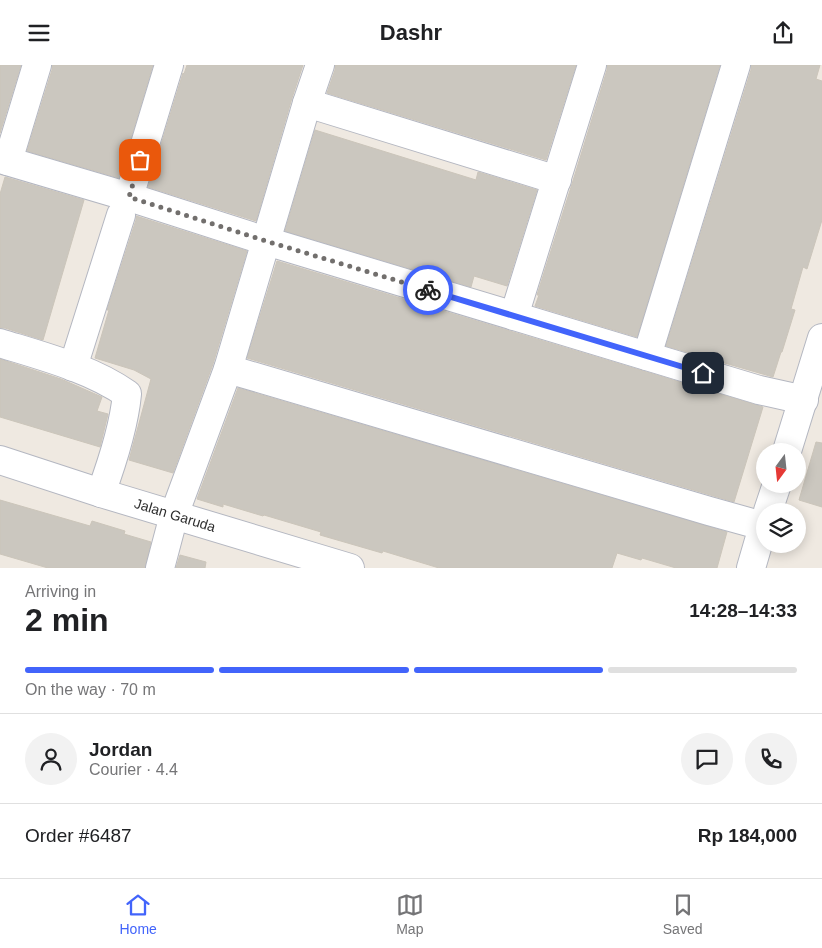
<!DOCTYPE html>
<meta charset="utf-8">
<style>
body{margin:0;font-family:Helvetica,sans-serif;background:#f2f2f2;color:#202124;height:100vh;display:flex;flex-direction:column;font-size:19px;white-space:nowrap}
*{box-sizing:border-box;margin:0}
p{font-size:16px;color:#757577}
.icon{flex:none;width:28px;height:28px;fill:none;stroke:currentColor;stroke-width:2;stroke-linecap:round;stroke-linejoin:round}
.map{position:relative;height:503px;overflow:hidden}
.side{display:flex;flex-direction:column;background:#fff;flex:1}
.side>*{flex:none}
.needle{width:32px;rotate:195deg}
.tools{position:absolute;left:756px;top:378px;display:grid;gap:10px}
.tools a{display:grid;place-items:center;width:50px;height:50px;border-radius:50%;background:#fff;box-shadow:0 2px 12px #0003;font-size:25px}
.pin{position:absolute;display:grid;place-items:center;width:42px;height:42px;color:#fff;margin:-21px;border-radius:10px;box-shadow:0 2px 8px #0006}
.courier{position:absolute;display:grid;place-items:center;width:50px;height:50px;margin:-25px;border:4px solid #4264fb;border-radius:50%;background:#fff;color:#222;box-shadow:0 1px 6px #0007}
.headline em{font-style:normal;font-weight:700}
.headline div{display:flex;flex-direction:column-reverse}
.headline{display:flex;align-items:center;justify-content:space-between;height:85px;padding:0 25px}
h1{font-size:32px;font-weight:700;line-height:38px}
.bar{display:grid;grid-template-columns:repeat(4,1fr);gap:8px 5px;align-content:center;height:60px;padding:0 25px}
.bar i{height:6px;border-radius:4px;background:#e0e0e0}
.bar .current{background:#4264fb}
.bar p{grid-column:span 4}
.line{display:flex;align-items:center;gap:12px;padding:0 25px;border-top:1px solid #e0e0e0}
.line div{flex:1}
.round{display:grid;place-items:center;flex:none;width:52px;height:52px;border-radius:26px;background:#f2f2f2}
header{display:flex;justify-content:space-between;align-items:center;height:65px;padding:0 25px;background:#fff;font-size:22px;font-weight:700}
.tab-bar{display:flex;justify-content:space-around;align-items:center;height:70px;border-top:1px solid #e0e0e0;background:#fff;font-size:14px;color:#757577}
.tab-bar a{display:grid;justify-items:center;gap:2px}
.tab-bar .current{color:#4264fb}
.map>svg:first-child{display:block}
.building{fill:#cbc7bf;stroke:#cbc5ba}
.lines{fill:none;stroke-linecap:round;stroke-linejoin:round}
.minor-casing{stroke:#b4b7c1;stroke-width:30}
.minor{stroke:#fff;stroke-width:28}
.done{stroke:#726f6d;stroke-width:5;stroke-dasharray:0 9}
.route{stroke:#4264fb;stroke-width:6}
.labels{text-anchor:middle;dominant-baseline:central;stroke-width:4.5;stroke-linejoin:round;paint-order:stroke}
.street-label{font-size:14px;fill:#2e2e2e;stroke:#fff}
</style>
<header><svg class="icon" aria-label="menu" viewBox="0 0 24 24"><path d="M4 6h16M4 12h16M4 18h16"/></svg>Dashr<svg class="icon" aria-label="share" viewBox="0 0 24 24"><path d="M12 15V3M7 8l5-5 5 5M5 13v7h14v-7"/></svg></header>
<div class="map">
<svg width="822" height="503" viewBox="0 0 822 503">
<rect width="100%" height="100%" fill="#efe9e1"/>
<g class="building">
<path d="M0 0H21L0 68Z"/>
<path d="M52 0H153L119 113 27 86 52 5Z"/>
<path d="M187 0H303L292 33 256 156 148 122 183 8 184 9Z"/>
<path d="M335 0H576L546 95 327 28 335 5Z"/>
<path d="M607 0H720L637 272 535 241 539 230H537L572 119 607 5Z"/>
<path d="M751 0H820L816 14 822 16V155L807 204 803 202 791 244 795 245 782 287H781L773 312 666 281 751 5Z"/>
<path d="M315 65 476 115 478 107 537 125 507 221 474 211 471 222 285 166Z"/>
<path d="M5 112 84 135 43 275 5 263H0V129Z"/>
<path d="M136 151 247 186 213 299 173 408 129 395 151 314 134 305 95 293 109 245H107L136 155Z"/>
<path d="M277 196 763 342 734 437 247 293Z"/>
<path d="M0 294 61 314 102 332 97 346 108 349 100 382 0 352Z"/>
<path d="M238 323 727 467 717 503H676L642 493 641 495 617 488 612 503H439L383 486 382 488 320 470 321 467 264 450 263 451 223 439V442L197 434Z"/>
<path d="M816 377 822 378V442L799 435Z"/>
<path d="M0 435 90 461 92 456 125 466 124 469 151 477 145 503H48L0 489Z"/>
<path d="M180 490 206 497 205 503H176Z"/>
</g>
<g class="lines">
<defs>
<g id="minor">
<path d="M307 38 557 115"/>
<path d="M0 94 129 132 266 176 759 325 804 335"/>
<path d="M8 96 37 0"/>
<path d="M129 132 169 0"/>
<path d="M514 251 592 0"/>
<path d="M0 278C42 291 92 304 127 329 124 361 112 398 101 428"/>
<path d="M647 291 736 0"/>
<path d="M73 302 121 150"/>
<path d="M228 304 709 446 763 461"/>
<path d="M787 386 822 273"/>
<path d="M0 395 101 428 350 503"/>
<path d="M768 446 777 419"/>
<path d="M160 503 174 450 228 304 307 38 320 0"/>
<path d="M751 503 765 455"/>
</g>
</defs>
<use href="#minor" class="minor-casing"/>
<use href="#minor" class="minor"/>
</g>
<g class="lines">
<path class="done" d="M140 95 129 132 266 176 428 225"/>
<path class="route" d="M428 225 703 308"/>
</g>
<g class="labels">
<g class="street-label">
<text transform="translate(175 450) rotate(17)">Jalan Garuda</text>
</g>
</g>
</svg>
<div class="tools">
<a><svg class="needle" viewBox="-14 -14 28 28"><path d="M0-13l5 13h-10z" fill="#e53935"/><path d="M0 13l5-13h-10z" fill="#757577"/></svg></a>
<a><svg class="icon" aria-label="layers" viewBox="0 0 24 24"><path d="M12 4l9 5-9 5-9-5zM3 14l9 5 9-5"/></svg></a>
</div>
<div class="pin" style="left:140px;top:95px;background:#ea580c"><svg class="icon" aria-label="bag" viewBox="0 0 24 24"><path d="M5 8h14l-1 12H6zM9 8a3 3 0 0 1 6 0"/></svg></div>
<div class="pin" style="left:703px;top:308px;background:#1f2937"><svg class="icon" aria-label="home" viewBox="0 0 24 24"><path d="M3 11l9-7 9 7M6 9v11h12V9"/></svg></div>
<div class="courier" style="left:428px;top:225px"><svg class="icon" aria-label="bike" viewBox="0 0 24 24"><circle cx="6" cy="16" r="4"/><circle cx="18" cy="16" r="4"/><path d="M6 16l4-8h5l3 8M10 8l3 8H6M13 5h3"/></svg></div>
</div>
<section class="side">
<div class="headline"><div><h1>2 min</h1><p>Arriving in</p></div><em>14:28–14:33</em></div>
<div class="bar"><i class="current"></i><i class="current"></i><i class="current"></i><i></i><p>On the way · 70 m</p></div>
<div class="line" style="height:90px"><a class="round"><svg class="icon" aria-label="person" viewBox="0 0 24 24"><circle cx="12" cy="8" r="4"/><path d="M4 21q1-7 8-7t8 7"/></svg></a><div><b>Jordan</b><p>Courier · 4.4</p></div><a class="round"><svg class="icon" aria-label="chat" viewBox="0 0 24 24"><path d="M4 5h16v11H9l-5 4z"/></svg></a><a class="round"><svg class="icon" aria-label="phone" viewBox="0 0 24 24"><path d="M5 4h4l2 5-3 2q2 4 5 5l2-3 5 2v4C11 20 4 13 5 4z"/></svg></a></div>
<div class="line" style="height:65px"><div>Order #6487</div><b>Rp 184,000</b></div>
</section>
<nav class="tab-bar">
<a class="current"><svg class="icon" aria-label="home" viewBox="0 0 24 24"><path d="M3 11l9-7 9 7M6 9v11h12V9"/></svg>Home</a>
<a><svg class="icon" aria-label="map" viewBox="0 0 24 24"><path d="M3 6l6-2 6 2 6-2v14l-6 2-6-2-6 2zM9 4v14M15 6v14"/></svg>Map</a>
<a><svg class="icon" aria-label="saved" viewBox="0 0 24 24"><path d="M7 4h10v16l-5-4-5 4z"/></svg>Saved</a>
</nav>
